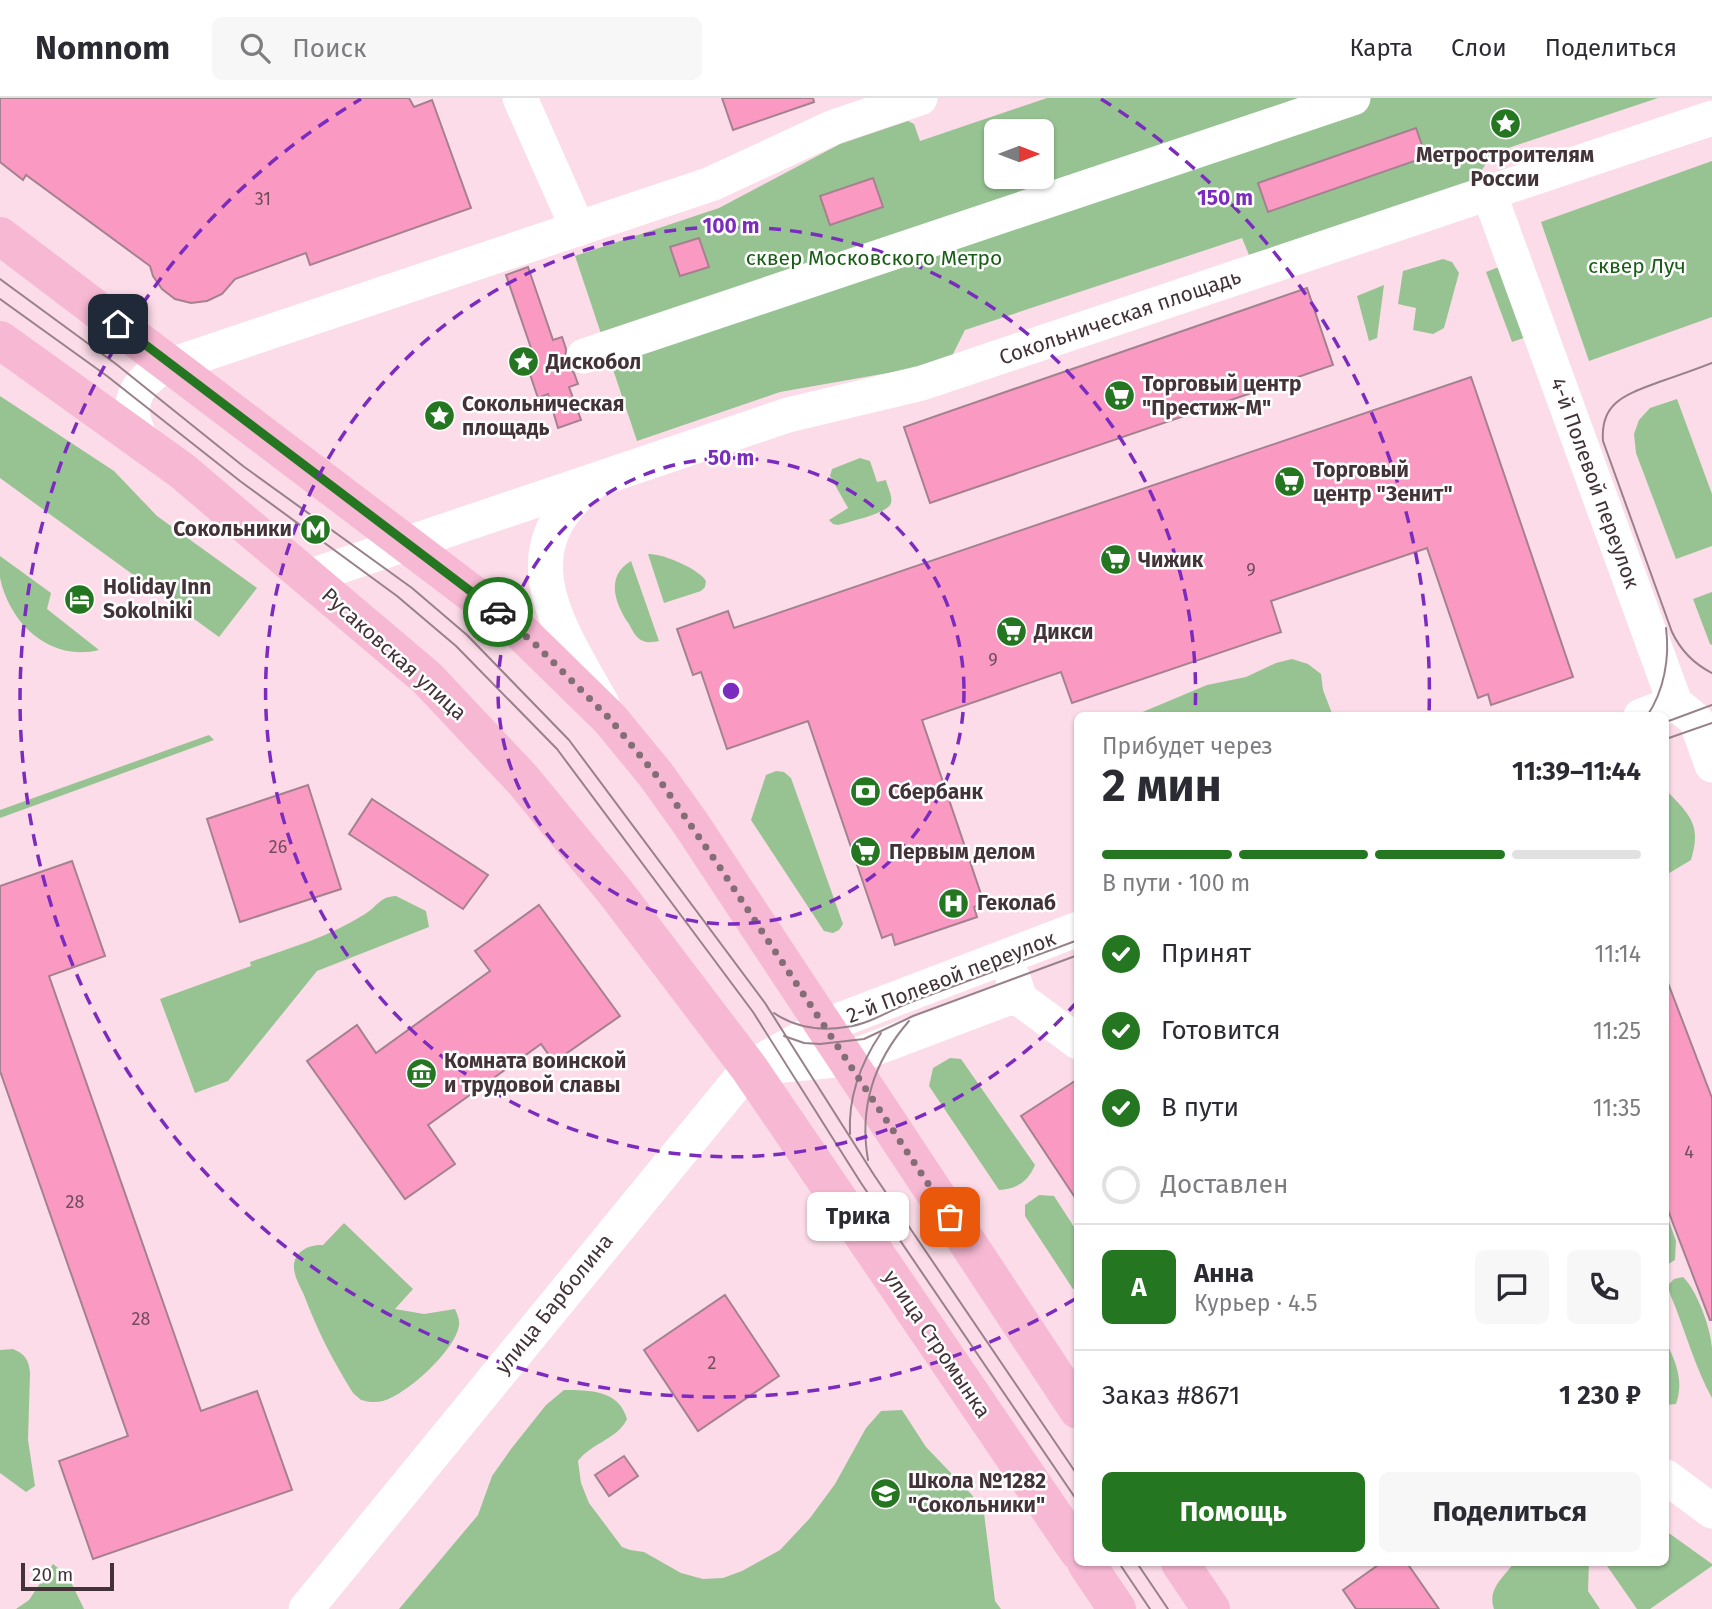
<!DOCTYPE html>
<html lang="ru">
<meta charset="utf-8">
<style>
body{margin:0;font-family:"Fira Sans",sans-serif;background:#f7f7f7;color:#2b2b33;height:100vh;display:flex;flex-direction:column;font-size:26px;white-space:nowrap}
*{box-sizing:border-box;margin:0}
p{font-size:23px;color:#7c7c81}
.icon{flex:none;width:38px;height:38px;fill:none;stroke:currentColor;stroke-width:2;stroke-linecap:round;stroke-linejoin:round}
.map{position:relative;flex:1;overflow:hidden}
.side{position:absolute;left:1074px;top:614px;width:595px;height:854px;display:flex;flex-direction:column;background:#fff;border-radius:10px;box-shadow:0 2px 5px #0004}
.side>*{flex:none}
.needle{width:46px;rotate:90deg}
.tools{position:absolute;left:984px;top:21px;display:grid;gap:14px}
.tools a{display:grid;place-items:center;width:70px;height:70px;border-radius:10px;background:#fff;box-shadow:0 2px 5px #0004;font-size:35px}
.scale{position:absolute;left:21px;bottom:18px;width:93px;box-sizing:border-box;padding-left:7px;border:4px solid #433339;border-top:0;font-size:19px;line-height:24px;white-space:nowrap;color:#433339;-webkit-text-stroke:5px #fff;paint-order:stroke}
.pin{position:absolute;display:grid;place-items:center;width:60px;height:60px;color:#fff;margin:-30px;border-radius:14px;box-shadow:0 4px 10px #0006}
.courier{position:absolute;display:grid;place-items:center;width:70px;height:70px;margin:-35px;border:5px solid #247620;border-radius:50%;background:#fff;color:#222;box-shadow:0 2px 9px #0007}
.bubble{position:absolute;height:49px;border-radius:10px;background:#fff;box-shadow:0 2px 5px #0004;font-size:23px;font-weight:700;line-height:49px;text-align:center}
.summary em{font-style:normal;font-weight:700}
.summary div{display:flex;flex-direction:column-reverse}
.summary{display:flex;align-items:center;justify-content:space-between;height:119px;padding:0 28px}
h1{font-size:46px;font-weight:700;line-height:52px}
.bar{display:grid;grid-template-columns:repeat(4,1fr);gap:10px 7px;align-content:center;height:84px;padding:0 28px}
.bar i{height:9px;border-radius:5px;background:#e1e1e2}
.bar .active{background:#247620}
.bar p{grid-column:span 4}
.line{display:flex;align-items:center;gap:18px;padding:0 28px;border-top:2px solid #e1e1e2}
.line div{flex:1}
.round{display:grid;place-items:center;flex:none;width:74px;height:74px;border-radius:10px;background:#f7f7f7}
ol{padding:0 28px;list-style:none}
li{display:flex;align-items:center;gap:21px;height:77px}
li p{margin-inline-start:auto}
li .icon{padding:7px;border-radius:50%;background:#247620;color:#fff;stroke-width:4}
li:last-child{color:#7c7c81}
li i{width:38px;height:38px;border:4px solid #e1e1e2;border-radius:50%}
.cta{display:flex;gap:14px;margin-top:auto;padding:14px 28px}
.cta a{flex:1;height:80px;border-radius:10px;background:#247620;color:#fff;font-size:28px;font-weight:700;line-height:80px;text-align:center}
.cta a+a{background:#f7f7f7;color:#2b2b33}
header{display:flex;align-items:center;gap:42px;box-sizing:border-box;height:98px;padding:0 35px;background:#fff;border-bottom:2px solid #e1e1e2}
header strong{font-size:33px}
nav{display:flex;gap:38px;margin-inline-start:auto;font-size:24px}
.search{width:490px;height:63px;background:#f7f7f7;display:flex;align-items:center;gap:18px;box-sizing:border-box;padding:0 24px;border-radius:10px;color:#7c7c81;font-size:26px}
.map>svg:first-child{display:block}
.green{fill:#97c393;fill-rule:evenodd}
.building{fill:#fa9ac2;stroke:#a5818f;stroke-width:2}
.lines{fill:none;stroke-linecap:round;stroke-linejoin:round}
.minor{stroke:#fff;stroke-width:35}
.major{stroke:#f7b8d3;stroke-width:38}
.tram{stroke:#98818a;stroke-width:2}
.done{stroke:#846e76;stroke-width:7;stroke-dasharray:0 12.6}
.route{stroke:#247620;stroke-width:9}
.ring{fill:none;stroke:#7b2cbf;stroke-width:3.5;stroke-dasharray:12 9}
.labels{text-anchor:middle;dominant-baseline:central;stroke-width:5;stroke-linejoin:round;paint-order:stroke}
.number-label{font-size:18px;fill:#714d5b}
.poi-label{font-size:21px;font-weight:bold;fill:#433339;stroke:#fff;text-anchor:start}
.park-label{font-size:21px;fill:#185d16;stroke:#fff}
.street-label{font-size:21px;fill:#433339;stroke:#fff}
.centre{fill:#7b2cbf;stroke:#fff;stroke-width:3.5}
.ring-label{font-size:21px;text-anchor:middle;font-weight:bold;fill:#7b2cbf;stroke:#fff;stroke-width:5;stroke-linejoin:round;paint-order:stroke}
</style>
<header>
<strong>Nomnom</strong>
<div class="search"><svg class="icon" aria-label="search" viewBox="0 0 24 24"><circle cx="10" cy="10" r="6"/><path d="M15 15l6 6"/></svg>Поиск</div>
<nav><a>Карта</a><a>Слои</a><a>Поделиться</a></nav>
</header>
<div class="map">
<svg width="1712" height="1511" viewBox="0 0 1712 1511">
<rect width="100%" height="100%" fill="#fcdce8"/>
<g class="green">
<path d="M1047 0H1658L1493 55 1472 87 1249 157 1242 140 965 232 952 258 916 270 780 294 637 343 575 158 719 110 840 46 908 23 914 26 920 43ZM996 33H1041V79H996Z"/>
<path d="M1712 63V219L1589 263 1541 124Z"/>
<path d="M1443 161 1452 164 1459 175 1444 230 1433 236 1413 232 1416 210 1398 206 1403 173Z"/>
<path d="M1504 167 1530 238 1512 244 1486 174Z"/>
<path d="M1384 187 1377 240 1369 243 1357 198Z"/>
<path d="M0 298 114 373 157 418 257 490 219 539 0 380Z"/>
<path d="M1677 301 1712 396V448L1676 461 1636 355 1634 336 1639 322 1650 310Z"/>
<path d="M860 360 870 363 877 384 886 382C887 388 893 398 891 405 889 415 848 424 838 427L833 426 829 422 848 410 830 378 832 371Z"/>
<path d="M648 456C662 455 699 471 706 483L705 489 701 493 664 505Z"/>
<path d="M0 458 51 495 47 511 99 552C50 564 10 526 0 480 0 473 0 465 0 458Z"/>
<path d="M631 463 659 543C653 544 648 545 643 543 636 540 632 532 629 526 615 506 605 478 631 463Z"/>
<path d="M1712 494V547L1710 546 1693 501Z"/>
<path d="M1292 561 1308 566 1321 576 1323 592 1333 618H1133L1207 587 1246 579 1276 565Z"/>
<path d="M209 637 214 642 0 720V712Z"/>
<path d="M776 673 784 674 791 680 843 826 839 832 833 835 824 833 751 722 766 677Z"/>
<path d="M1666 692C1690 717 1702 727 1691 762L1666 777Z"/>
<path d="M396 798 426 813 429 829 317 873 228 983 195 995 160 901 251 868 250 864C290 850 329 839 365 816 378 808 379 799 396 798Z"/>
<path d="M950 960 961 961 1035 1067C1028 1084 1016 1091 999 1092L929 988 933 970Z"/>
<path d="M1039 1097 1054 1098 1078 1135V1191H1073L1025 1118V1107Z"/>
<path d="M1666 1115 1676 1143 1675 1162 1667 1167Z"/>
<path d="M344 1125 413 1191 395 1211 424 1216 455 1211C457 1216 460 1222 459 1227 456 1252 406 1297 383 1303 375 1305 368 1304 361 1302L353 1295C333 1263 317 1232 304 1197 300 1188 293 1177 294 1166 296 1152 311 1146 323 1147Z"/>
<path d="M1683 1179C1697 1192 1711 1231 1712 1250 1712 1267 1712 1284 1712 1300 1696 1271 1687 1239 1675 1208 1672 1200 1669 1195 1668 1187L1674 1181Z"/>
<path d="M1666 1244C1676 1264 1684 1283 1676 1306L1666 1307Z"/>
<path d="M13 1251C25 1256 29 1262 30 1275L28 1342 35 1388 26 1394 0 1375V1252Z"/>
<path d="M564 1292C590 1292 619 1292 627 1321 618 1341 591 1345 578 1363L581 1385 589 1405 622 1449 630 1452 644 1454 681 1475 703 1481 723 1480 742 1473 780 1452 810 1420 835 1386 866 1330 881 1313 902 1312 926 1349 972 1397 984 1415 995 1503 1001 1511H399L478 1417 492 1378 511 1351 546 1307Z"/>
<path d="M1666 1433 1712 1466V1468L1650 1511H1637L1605 1465H1666Z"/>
<path d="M1514 1465H1589L1588 1493 1600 1511H1494C1487 1491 1503 1480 1514 1465Z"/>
<path d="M53 1466 68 1478 84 1511H16L29 1502Z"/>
</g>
<g class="building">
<path d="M0 0H409L414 9 432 2 471 110 310 167 306 155 235 181 222 196 207 203 191 205 175 201 162 191 153 178 150 168 26 77 23 82 0 64Z"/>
<path d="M722 0H813L814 4 733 32Z"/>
<path d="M1416 30 1426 59 1268 114 1258 85Z"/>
<path d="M873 80 883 109 830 127 820 98Z"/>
<path d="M699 140 709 169 680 178 670 149Z"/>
<path d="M528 169 553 242 562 239 566 251 565 265 574 275 578 286 569 289 581 322 558 330 548 296 538 300 522 253 531 250 506 177Z"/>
<path d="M1307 190 1333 267 930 405 904 329Z"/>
<path d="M1471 279 1573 579 1491 607 1488 596 1478 600 1427 450 1271 503 1281 534 1072 605 1061 574 922 622 984 805 974 809 977 819 895 847 892 836 882 840 808 623 727 651 701 574 693 577 677 531 728 513 734 530Z"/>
<path d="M308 687 341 791 240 824 207 721Z"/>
<path d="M372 701 488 777 463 811 349 736Z"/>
<path d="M72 763 105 858 49 878 164 1207 201 1313 257 1293 292 1392 93 1461 59 1363 128 1338 0 973V788Z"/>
<path d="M539 807 620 918 554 964 541 946 428 1027 455 1066 405 1101 307 963 357 927 376 955 490 873 475 853Z"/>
<path d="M1668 885 1712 1000V1222H1710L1666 1107V886Z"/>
<path d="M1078 981V1104L1021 1018Z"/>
<path d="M725 1197 779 1278 698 1333 644 1252Z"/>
<path d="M624 1358 638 1378 609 1398 595 1377Z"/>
<path d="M1381 1465H1407L1439 1511H1356L1343 1492Z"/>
</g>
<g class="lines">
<g class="minor">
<path d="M520 0 578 131"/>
<path d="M1489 95 1675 605 1696 622 1712 667"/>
<path d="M584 258 1353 0"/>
<path d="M144 345C124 315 130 288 162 270L711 86 834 29 920 0"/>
<path d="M591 386C504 454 561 532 602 606"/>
<path d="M308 479 788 317 922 285 1712 20"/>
<path d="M1641 618 1675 605"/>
<path d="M1013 880 1020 901 1078 944"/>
<path d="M762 969 847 961 1008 900 1020 901"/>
<path d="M1666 1379 1712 1413"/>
<path d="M306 1511 749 970 824 928 1078 831"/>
</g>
<g class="major">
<path d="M0 138 515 528 610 621 656 677 691 726 1078 1312"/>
<path d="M0 242 181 372 427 580 523 682 616 795 749 970 1078 1453"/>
<path d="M1086 1465 1117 1511"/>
<path d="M1180 1465 1211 1511"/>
</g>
<g class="tram">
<path d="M0 181 116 266 243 368 412 490 467 537 569 642 765 905 874 1077 1078 1378"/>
<path d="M0 201 107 278 240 383 397 498 456 548 557 651 753 914 861 1085 1078 1404"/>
<path d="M1712 265C1694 272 1677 278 1659 284 1628 296 1600 303 1603 343L1672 534C1681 553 1694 566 1712 575"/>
<path d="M1647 618C1664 593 1670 560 1666 530"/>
<path d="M1666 624 1712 607"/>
<path d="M1666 641 1712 625"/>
<path d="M774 915C796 930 821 933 846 929 870 926 890 912 911 904 967 883 1022 863 1078 842"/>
<path d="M784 938 804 945 820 946 864 941 913 918 1078 857"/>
<path d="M850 1036C848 998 860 966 881 935"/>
<path d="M868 1062C859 1010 874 963 909 923"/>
<path d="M1119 1465 1150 1511"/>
<path d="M1137 1465 1168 1511"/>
</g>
</g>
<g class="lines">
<path class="done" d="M498 514 537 548 610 621 656 677 719 768 950 1119"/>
<path class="route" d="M118 226 498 514"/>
</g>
<g class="ring">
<circle cx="731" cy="593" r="233"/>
<path d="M1077 904A465 465 0 1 1 1195 617"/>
<path d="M1075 1201A698 698 0 0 1 361 1M1101 1A698 698 0 0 1 1429 617"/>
</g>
<defs>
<symbol id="sight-disc" viewBox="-11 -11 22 22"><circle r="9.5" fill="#247620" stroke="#fff"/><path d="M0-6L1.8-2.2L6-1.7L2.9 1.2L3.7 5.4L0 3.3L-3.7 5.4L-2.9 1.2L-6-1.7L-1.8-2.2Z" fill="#fff"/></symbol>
<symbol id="supermarket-disc" viewBox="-11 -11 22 22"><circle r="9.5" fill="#247620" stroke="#fff"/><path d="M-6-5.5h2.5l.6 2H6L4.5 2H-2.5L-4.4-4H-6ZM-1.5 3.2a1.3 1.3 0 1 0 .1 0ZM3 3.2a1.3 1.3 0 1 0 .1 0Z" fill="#fff"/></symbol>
<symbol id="metro-disc" viewBox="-11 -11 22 22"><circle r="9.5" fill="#247620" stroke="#fff"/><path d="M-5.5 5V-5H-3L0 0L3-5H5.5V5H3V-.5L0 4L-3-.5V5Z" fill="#fff"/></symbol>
<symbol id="hotel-disc" viewBox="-11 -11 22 22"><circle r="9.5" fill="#247620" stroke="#fff"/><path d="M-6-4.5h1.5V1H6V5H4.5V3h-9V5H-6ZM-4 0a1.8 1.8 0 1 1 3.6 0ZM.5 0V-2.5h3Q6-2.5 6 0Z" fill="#fff"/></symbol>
<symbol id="bank-disc" viewBox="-11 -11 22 22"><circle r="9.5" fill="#247620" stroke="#fff"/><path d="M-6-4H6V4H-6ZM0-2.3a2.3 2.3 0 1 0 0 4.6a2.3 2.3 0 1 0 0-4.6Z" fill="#fff"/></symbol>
<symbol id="hospital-disc" viewBox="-11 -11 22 22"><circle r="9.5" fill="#247620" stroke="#fff"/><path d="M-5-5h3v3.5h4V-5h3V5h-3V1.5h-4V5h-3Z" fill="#fff"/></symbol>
<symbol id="museum-disc" viewBox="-11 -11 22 22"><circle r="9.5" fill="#247620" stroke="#fff"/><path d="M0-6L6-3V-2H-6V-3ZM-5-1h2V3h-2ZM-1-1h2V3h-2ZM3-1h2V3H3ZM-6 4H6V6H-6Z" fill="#fff"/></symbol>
<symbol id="school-disc" viewBox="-11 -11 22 22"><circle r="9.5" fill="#247620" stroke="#fff"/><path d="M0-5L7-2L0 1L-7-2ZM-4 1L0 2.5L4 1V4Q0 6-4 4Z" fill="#fff"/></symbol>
</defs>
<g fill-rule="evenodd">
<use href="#sight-disc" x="1488" y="8" width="35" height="35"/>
<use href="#sight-disc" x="506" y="246" width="35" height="35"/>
<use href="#supermarket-disc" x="1102" y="280" width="35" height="35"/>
<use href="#sight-disc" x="422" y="300" width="35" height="35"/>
<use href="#supermarket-disc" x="1272" y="366" width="35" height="35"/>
<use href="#metro-disc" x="298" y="414" width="35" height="35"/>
<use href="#supermarket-disc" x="1098" y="444" width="35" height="35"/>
<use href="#hotel-disc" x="62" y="484" width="35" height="35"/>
<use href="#supermarket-disc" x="994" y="516" width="35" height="35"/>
<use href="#bank-disc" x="848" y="676" width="35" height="35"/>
<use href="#supermarket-disc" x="848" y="736" width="35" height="35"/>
<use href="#hospital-disc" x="936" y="788" width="35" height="35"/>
<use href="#museum-disc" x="404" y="958" width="35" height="35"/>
<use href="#school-disc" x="868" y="1378" width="35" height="35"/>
</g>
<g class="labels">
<g class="number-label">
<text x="263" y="101">31</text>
<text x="1251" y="472">9</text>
<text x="993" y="562">9</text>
<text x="278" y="749">26</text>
<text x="1689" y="1054">4</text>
<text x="75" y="1104">28</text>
<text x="141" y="1221">28</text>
<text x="712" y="1265">2</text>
</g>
<g class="poi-label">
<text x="1505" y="57" text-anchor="middle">Метростроителям<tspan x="1505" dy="24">России</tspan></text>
<text x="546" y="264">Дискобол</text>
<text x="1142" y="286">Торговый центр<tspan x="1142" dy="24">"Престиж-М"</tspan></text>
<text x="462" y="306">Сокольническая<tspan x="462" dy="24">площадь</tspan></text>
<text x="1313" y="372">Торговый<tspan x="1313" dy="24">центр "Зенит"</tspan></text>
<text x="292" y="431" text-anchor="end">Сокольники</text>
<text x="1138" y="462">Чижик</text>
<text x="103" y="489">Holiday Inn<tspan x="103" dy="24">Sokolniki</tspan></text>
<text x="1034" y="534">Дикси</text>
<text x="888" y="694">Сбербанк</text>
<text x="889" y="754">Первым делом</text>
<text x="977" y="805">Геколаб</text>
<text x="444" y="963">Комната воинской<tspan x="444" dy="24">и трудовой славы</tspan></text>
<text x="908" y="1383">Школа №1282<tspan x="908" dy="24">"Сокольники"</tspan></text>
</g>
<g class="park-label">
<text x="874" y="160">сквер Московского Метро</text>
<text x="1637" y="168">сквер Луч</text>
</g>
<g class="street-label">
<text transform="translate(1120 219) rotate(-19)">Сокольническая площадь</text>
<text transform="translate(1595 385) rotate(70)">4-й Полевой переулок</text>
<text transform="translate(394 556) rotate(42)">Русаковская улица</text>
<text transform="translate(951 879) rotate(-21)">2-й Полевой переулок</text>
<text transform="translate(554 1206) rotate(-51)">улица Барболина</text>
<text transform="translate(937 1246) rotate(56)">улица Стромынка</text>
</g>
</g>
<circle cx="731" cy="593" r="10" class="centre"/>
<g class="ring-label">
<text x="1225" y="107">150 m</text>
<text x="731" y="135">100 m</text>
<text x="731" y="367">50 m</text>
</g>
</svg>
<div class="tools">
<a><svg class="needle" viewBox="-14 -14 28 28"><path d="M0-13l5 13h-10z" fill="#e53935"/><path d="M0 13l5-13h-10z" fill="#7c7c81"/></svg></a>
</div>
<div class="scale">20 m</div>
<div class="pin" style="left:950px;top:1119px;background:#ea580c"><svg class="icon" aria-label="bag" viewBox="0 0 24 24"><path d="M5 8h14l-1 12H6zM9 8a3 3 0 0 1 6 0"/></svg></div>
<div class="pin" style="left:118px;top:226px;background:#1f2937"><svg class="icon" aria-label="home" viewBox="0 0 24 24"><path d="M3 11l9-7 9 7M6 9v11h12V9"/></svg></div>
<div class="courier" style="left:498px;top:514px"><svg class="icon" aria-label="car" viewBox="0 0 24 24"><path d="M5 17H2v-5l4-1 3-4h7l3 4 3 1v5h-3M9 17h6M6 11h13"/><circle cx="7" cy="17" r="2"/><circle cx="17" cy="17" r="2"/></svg></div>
<div class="bubble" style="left:807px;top:1094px;width:102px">Трика</div>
<section class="side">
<div class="summary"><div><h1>2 мин</h1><p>Прибудет через</p></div><em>11:39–11:44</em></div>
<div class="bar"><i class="active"></i><i class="active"></i><i class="active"></i><i></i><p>В пути · 100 m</p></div>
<ol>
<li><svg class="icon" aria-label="check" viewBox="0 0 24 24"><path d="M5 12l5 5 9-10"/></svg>Принят<p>11:14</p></li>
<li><svg class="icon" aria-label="check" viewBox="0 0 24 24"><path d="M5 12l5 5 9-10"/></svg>Готовится<p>11:25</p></li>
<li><svg class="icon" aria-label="check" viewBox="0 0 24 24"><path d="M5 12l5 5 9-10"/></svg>В пути<p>11:35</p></li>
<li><i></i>Доставлен</li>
</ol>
<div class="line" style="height:126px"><b class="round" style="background:#247620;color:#fff">А</b><div><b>Анна</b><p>Курьер · 4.5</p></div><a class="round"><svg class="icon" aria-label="chat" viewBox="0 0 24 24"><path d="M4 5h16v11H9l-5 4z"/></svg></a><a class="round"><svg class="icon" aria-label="phone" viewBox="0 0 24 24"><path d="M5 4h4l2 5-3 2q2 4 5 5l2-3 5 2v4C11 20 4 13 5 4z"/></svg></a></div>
<div class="line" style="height:91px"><div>Заказ #8671</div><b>1 230 ₽</b></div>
<div class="cta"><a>Помощь</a><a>Поделиться</a></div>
</section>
</div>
